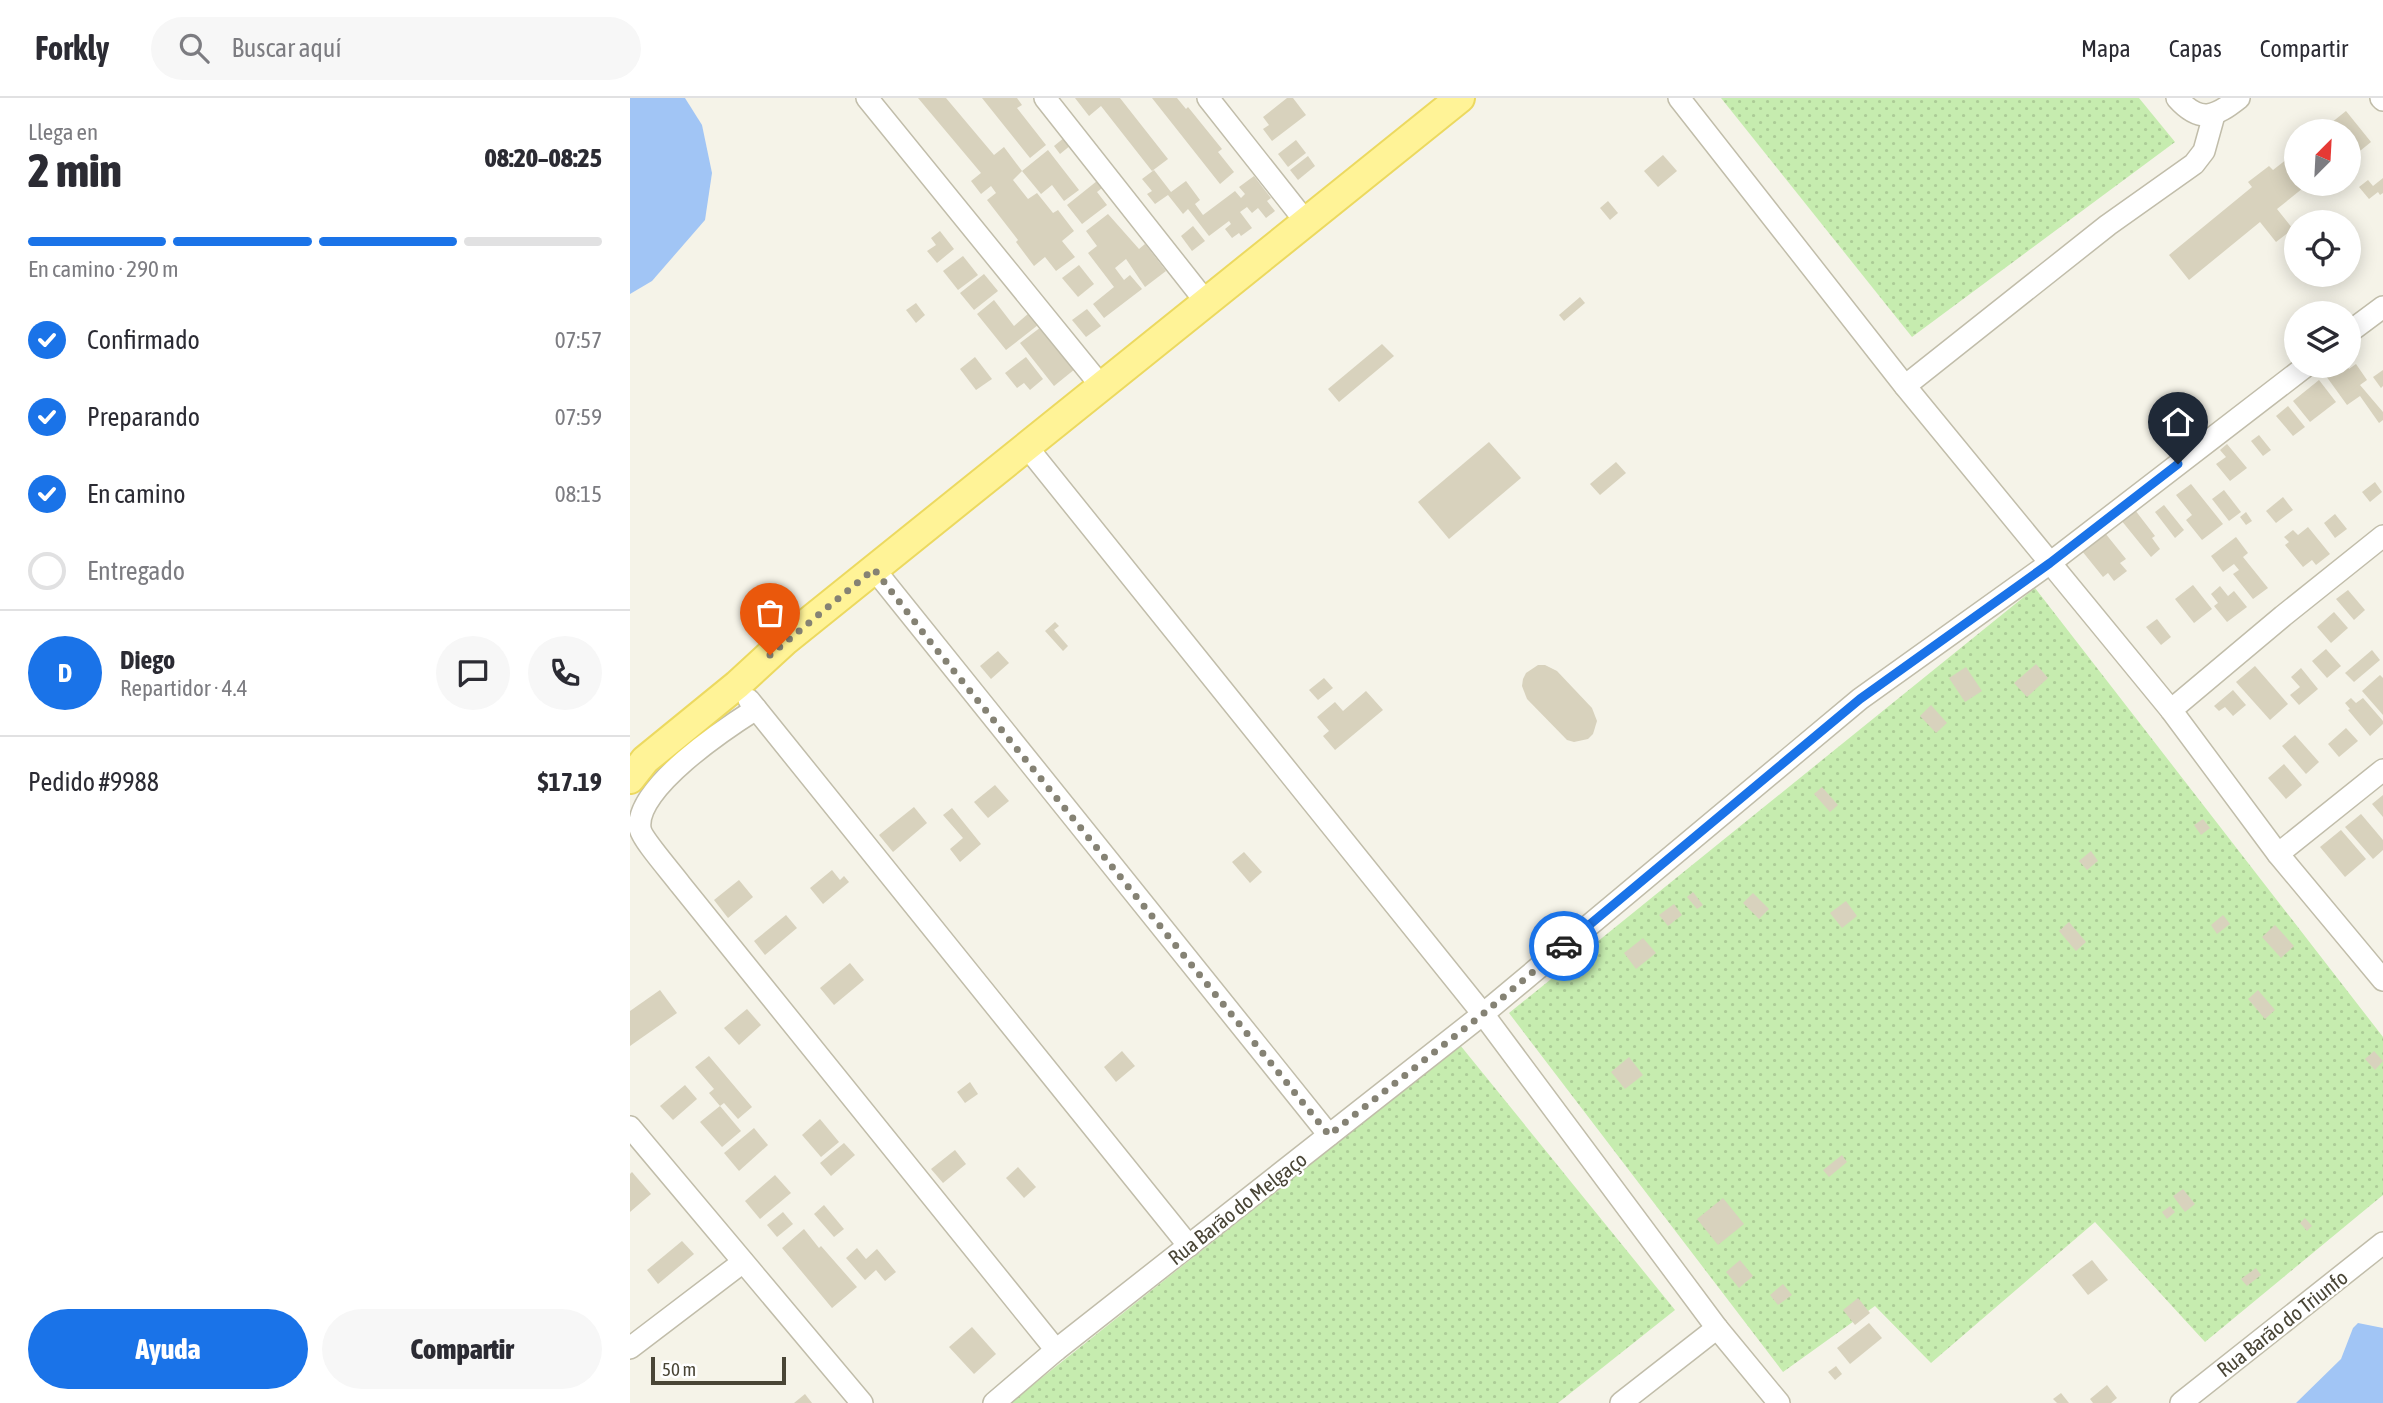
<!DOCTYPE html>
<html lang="es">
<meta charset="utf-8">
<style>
body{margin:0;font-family:"Asap Condensed",sans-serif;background:#f7f7f7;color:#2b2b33;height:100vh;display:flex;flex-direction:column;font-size:26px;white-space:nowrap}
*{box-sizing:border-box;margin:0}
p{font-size:23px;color:#7c7c81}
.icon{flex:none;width:38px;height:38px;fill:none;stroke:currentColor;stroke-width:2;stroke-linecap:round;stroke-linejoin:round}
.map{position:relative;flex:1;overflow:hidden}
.details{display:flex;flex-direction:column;background:#fff;width:630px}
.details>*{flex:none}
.needle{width:46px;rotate:24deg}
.fabs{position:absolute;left:1654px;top:21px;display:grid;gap:14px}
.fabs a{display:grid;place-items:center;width:77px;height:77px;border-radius:50%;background:#fff;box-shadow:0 4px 18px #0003;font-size:35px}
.scale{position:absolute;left:21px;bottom:18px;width:135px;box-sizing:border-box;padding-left:7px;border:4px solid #494536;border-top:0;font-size:19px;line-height:24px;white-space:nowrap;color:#494536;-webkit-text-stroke:5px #fff;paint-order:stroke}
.pin{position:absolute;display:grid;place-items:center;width:60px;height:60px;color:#fff;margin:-72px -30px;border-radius:50% 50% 50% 0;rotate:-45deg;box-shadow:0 0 7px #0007}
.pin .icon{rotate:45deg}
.courier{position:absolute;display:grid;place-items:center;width:70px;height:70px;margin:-35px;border:5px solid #1a73e8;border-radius:50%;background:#fff;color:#222;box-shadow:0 2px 9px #0007}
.overview em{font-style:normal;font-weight:800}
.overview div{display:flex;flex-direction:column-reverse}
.overview{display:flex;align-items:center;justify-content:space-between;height:119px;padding:0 28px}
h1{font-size:46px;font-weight:800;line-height:52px}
.bar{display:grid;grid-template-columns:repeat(4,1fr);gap:10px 7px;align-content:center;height:84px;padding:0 28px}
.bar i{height:9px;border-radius:5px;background:#e1e1e2}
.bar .active{background:#1a73e8}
.bar p{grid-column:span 4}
.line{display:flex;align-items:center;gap:18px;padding:0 28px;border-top:2px solid #e1e1e2}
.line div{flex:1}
.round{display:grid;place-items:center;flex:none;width:74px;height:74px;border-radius:37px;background:#f7f7f7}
ol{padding:0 28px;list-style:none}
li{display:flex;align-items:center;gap:21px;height:77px}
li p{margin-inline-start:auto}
li .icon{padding:7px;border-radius:50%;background:#1a73e8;color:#fff;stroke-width:4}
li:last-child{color:#7c7c81}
li i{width:38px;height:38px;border:4px solid #e1e1e2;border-radius:50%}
.cta{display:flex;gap:14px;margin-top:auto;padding:14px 28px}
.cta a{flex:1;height:80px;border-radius:42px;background:#1a73e8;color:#fff;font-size:28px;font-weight:800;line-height:80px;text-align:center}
.cta a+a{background:#f7f7f7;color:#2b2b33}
header{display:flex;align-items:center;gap:42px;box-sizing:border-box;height:98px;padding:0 35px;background:#fff;border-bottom:2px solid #e1e1e2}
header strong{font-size:33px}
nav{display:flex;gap:38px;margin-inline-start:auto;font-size:24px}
.search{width:490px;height:63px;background:#f7f7f7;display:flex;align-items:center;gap:18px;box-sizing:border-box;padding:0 24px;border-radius:38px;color:#7c7c81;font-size:26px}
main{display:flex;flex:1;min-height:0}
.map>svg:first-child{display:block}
.grass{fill:url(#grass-dots)}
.water{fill:#a1c5f5}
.building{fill:#d8d2bd}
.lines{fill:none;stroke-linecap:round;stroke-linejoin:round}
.minor-casing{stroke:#c1bdaa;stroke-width:24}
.major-casing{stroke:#ecd960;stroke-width:32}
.minor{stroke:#fff;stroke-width:21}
.major{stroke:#fff397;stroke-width:28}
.done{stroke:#858274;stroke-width:7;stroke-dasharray:0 12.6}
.route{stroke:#1a73e8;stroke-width:9}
.labels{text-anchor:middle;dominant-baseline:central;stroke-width:5;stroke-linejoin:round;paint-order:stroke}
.street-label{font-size:21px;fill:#494536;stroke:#fff}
</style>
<header>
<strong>Forkly</strong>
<div class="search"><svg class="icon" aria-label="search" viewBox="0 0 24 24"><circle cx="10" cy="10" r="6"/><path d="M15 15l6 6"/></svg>Buscar aquí</div>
<nav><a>Mapa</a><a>Capas</a><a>Compartir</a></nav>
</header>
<main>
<section class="details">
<div class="overview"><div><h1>2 min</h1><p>Llega en</p></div><em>08:20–08:25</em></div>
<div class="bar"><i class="active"></i><i class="active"></i><i class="active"></i><i></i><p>En camino · 290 m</p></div>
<ol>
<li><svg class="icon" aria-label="check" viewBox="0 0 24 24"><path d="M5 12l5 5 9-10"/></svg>Confirmado<p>07:57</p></li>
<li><svg class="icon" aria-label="check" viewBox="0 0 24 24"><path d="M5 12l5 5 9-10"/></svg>Preparando<p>07:59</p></li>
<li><svg class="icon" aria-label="check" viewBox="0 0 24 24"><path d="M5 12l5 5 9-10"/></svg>En camino<p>08:15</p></li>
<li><i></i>Entregado</li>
</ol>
<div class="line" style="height:126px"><b class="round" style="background:#1a73e8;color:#fff">D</b><div><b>Diego</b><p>Repartidor · 4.4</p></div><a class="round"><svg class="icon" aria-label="chat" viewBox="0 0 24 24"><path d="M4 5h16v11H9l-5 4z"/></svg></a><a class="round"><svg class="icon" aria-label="phone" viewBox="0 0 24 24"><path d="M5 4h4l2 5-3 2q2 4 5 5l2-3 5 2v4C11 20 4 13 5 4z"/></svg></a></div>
<div class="line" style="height:91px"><div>Pedido #9988</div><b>$17.19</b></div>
<div class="cta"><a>Ayuda</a><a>Compartir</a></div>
</section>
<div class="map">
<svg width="1753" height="1305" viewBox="0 0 1753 1305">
<defs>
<pattern id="grass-dots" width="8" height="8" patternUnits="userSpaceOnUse" patternTransform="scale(1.75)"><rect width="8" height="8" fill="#c6ecaf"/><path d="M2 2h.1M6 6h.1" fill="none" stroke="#accc97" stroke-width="1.8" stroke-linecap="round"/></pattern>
</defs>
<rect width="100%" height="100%" fill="#f5f3e8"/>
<g class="grass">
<path d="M1091 0H1509L1545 44 1282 239Z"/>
<path d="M1405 490 1753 939V1097L1575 1244 1465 1124 1301 1265 1245 1208 1153 1274 879 915Z"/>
<path d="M830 947 1045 1212 928 1305H380Z"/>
</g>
<g class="water">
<path d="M0 0H55L72 27 82 75 75 122 22 183 0 196Z"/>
<path d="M1728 1225 1753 1230V1305H1666L1711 1261 1723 1230Z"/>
</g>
<g class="building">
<path d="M288 0H316L364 57 374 49 392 73 383 82 398 101 407 95 423 115 428 112 444 133 432 143 445 159 426 173 415 159 404 168 386 144 388 142 357 102 366 95 361 88 351 96 341 83 351 75Z"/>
<path d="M352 0H387L392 7 387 10 416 47 400 60Z"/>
<path d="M445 0H490L538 61 522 73 471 8 459 18Z"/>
<path d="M522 0H547L556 11 558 9 592 51 588 54 604 74 590 86Z"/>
<path d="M657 0H663L676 17 642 43 633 31 639 27 633 19Z"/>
<path d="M1716 13 1741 44 1720 61 1718 33H1691Z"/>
<path d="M435 39 441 47 430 56 424 48Z"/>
<path d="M666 42 676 55 658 69 648 56Z"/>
<path d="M418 52 449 92 434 103 422 87 411 96 392 73Z"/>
<path d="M1666 54V86H1678L1647 111 1663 131 1646 144 1630 124 1559 182 1539 157 1622 89 1618 84 1639 68 1643 72Z"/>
<path d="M1033 57 1047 73 1028 89 1014 73Z"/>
<path d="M678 58 685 68 668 82 660 72Z"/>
<path d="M524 72 541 94 556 83 570 102 565 106 573 117 605 93 611 100 615 96 609 89 624 78 641 100 637 103 645 113 636 120 628 110 622 115 617 109 610 114 622 130 611 138 609 135 602 140 595 131 601 126 599 123 579 138 558 111 553 116 538 97 525 106 517 96 522 93 512 81Z"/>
<path d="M1753 80V95L1750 97 1748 94 1739 101 1729 89 1738 82 1743 88Z"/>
<path d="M467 83 472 90 467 94 477 107 452 126 437 107Z"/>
<path d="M978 103 988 115 980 122 970 110Z"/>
<path d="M478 116 509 151 515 146 536 173 515 189 496 161 485 170 494 182 500 177 512 191 474 220 463 206 484 189 458 155 467 148 456 133Z"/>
<path d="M563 128 575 143 562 153 551 138Z"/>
<path d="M310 133 324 151 307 165 297 153 306 147 301 140Z"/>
<path d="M333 158 348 177 328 192 313 173Z"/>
<path d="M449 167 464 186 448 199 432 180Z"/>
<path d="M354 176 368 193 344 212 330 195Z"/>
<path d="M950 199 955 205 934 223 929 217Z"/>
<path d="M364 202 384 228 399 215 408 227 376 252 347 216Z"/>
<path d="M286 205 295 217 286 225 276 212Z"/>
<path d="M457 211 471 228 456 239 442 222Z"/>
<path d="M411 229 445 271 424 288 390 245Z"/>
<path d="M752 246 764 258 709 304 698 291Z"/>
<path d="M345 259 362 281 346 292 330 271Z"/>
<path d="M396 259 413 281 400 292 394 285 387 290 375 275Z"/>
<path d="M1726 266 1737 282 1730 287 1753 314V322L1749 325 1730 298 1717 307 1691 271 1695 268H1717L1719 271Z"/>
<path d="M1753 272V288L1751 290 1743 279Z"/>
<path d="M1689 282 1706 304 1680 324 1663 303Z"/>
<path d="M1658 308 1675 329 1663 338 1646 318Z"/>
<path d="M1629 337 1641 352 1633 358 1621 343Z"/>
<path d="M859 344 891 380 819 441 788 404Z"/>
<path d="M1597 346 1617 370 1600 383 1586 366 1596 359 1590 352Z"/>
<path d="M986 364 996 375 970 397 960 386Z"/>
<path d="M1745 384 1752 394 1740 404 1732 394Z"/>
<path d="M1561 386 1593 426 1572 442 1556 422 1562 417 1546 397Z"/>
<path d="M1594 392 1611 414 1599 423 1582 401Z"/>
<path d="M1653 399 1663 412 1646 425 1636 413Z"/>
<path d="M1534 407 1554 432 1545 440 1525 414Z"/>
<path d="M1505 412 1525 438 1522 440 1530 451 1521 459 1491 422Z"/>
<path d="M1616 414 1622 423 1616 427 1610 419Z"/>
<path d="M1705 416 1717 431 1705 440 1694 425Z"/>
<path d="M1678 429 1700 456 1686 467 1682 462 1673 469 1655 447 1659 444 1654 439 1663 432 1668 437Z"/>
<path d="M1475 435 1496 461 1490 465 1497 473 1484 483 1478 475 1473 479 1452 453Z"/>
<path d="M1606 439 1618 455 1613 459 1638 490 1623 501 1603 476 1609 472 1604 466 1593 474 1581 458Z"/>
<path d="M1563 487 1582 511 1564 525 1545 501Z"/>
<path d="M1590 488 1598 498 1604 493 1617 509 1597 524 1584 508 1588 505 1581 496Z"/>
<path d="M1718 492 1735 512 1724 522 1706 501Z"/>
<path d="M1704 514 1718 530 1701 545 1687 529Z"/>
<path d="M1527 521 1541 539 1531 547 1516 529Z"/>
<path d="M425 524 429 528 424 532 438 548 433 553 415 533Z"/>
<path d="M1696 551 1711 568 1697 580 1682 563Z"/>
<path d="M1742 552 1750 562 1724 584 1715 575Z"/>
<path d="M368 553 379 565 361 581 350 568Z"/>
<path d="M1406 566 1418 580 1397 599 1384 585Z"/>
<path d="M908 567H915L927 573 962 610 967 623 963 636 958 641 944 644 937 642 897 601 892 588 893 581 896 575Z"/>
<path d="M1625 568 1658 606 1640 622 1606 584Z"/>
<path d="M1336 569 1352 593 1335 604 1319 580Z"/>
<path d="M1671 570 1688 591 1669 607 1660 597 1670 589 1661 579Z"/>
<path d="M1750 577 1753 580V617L1732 593Z"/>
<path d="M694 580 703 590 688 602 679 592Z"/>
<path d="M1603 592 1616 607 1603 618 1595 609 1589 613 1584 608Z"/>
<path d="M736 593 753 612 705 652 693 638 699 633 687 619 705 604 713 613Z"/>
<path d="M1721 600 1726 605 1733 600 1753 623V626L1740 638 1718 612 1720 611 1715 605Z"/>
<path d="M1301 607 1317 625 1306 635 1290 618Z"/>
<path d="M1716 630 1728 643 1709 659 1698 646Z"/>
<path d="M1665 637 1689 664 1676 676 1652 648Z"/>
<path d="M1654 666 1672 687 1656 701 1638 680Z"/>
<path d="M365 687 379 703 358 720 344 704Z"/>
<path d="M1192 689 1208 707 1200 714 1184 696Z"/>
<path d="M1753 697V719L1742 706Z"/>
<path d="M284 709 297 725 263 754 249 737Z"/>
<path d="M322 710 351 746 330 764 320 751 333 740 313 717Z"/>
<path d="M1731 716 1753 742V752L1743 761 1715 729Z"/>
<path d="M1573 721 1580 730 1571 737 1564 727Z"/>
<path d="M1711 732 1736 761 1715 779 1690 749Z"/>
<path d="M1461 753 1468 763 1457 772 1449 763Z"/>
<path d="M614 754 632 774 620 785 602 764Z"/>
<path d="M202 772 210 782 214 778 219 784 193 806 180 790Z"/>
<path d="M109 782 123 799 98 820 84 802Z"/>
<path d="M1063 794 1073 807 1067 811 1057 799Z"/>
<path d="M1123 795 1139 811 1129 821 1113 805Z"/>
<path d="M1216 803 1227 818 1212 830 1200 815Z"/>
<path d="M1044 806 1052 817 1038 828 1029 817Z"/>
<path d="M156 817 167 830 135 857 124 843Z"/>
<path d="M1593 817 1600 826 1587 836 1581 827Z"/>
<path d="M1439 824 1456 844 1446 853 1429 833Z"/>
<path d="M1645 827 1664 848 1651 860 1632 839Z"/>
<path d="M1013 840 1026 855 1006 871 994 855Z"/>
<path d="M220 865 234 882 204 907 190 890Z"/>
<path d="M30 892 47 915 0 948V913Z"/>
<path d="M1628 892 1645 912 1635 921 1618 901Z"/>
<path d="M117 911 131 927 109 947 94 930Z"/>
<path d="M492 953 505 968 486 984 474 969Z"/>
<path d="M1744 953 1753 963 1745 972 1735 961Z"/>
<path d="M79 958 122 1009 108 1021 94 1005 90 1008 79 995 84 991 65 969Z"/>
<path d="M999 959 1013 977 995 991 981 974Z"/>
<path d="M340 984 348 996 335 1005 327 994Z"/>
<path d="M55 987 67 1001 43 1022 30 1008Z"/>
<path d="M90 1008 111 1033 92 1049 70 1024Z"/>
<path d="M190 1021 209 1044 191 1059 172 1037Z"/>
<path d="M124 1030 138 1047 109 1073 94 1055Z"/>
<path d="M214 1045 225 1057 201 1078 190 1065Z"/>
<path d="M325 1052 336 1066 313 1085 301 1071Z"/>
<path d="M1212 1057 1217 1064 1199 1079 1193 1072Z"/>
<path d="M388 1069 406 1089 394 1100 376 1080Z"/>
<path d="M2 1074 21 1096 0 1114V1076Z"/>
<path d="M145 1077 161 1095 130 1121 115 1103Z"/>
<path d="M1553 1091 1565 1106 1555 1114 1543 1098Z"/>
<path d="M1093 1100 1114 1126 1088 1147 1067 1121Z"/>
<path d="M194 1107 214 1131 204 1139 184 1116Z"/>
<path d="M1540 1108 1545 1114 1537 1121 1532 1114Z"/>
<path d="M153 1114 163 1126 147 1139 137 1127Z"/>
<path d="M1675 1120 1682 1128 1677 1133 1670 1125Z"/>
<path d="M174 1131 189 1150 191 1148 227 1189 202 1210 152 1150Z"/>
<path d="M52 1143 64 1156 28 1186 17 1172Z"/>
<path d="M227 1150 236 1161 247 1151 266 1174 255 1183 246 1172 235 1182 216 1160Z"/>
<path d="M1110 1162 1123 1178 1109 1190 1096 1174Z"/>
<path d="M1462 1162 1478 1182 1458 1197 1442 1177Z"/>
<path d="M1626 1170 1631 1177 1617 1188 1611 1181Z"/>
<path d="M1153 1186 1162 1197 1148 1207 1140 1197Z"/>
<path d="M1228 1200 1240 1215 1225 1227 1213 1212Z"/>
<path d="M1239 1225 1252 1240 1220 1266 1207 1250Z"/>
<path d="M342 1229 366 1256 344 1276 319 1249Z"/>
<path d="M1206 1268 1212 1276 1205 1282 1198 1274Z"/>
<path d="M1477 1287 1487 1300 1481 1305H1463L1460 1301Z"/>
<path d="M1431 1295 1439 1305H1427L1423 1301Z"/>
<path d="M175 1296 182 1305H164Z"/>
</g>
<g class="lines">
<defs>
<g id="minor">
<path d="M237 0 472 289"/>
<path d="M415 0 576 204"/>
<path d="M578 0 676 124"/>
<path d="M1049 0 1275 288 1541 612 1648 756 1753 882"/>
<path d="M1547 0C1570 26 1585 19 1609 0"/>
<path d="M1751 0 1753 2"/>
<path d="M1718 235 1753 209"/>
<path d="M1275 288 1478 127 1564 66 1574 53 1584 17"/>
<path d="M397 349 853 916 1087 1230 1149 1305"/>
<path d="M244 471 699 1037"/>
<path d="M119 602 559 1148"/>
<path d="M126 611C96 630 5 690 10 730 11 740 42 775 50 786L426 1252"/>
<path d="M1541 612 1653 518 1753 438"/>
<path d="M1648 756 1753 672"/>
<path d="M0 1029 232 1305"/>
<path d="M0 1250 113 1164"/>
<path d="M364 1305 426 1252 853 916 1230 601 1420 465 1676 268"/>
<path d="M991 1305 1087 1230"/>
<path d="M1551 1305 1753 1145"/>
</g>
<path id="major" d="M0 681 15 662 107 587 156 542 830 0"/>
</defs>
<use href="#minor" class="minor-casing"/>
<use href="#major" class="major-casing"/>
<use href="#minor" class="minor"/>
<use href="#major" class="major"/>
</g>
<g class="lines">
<path class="done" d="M140 557 244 471 298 541 699 1037 853 916 934 848"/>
<path class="route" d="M934 848 1230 601 1420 465 1548 366"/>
</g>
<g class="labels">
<g class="street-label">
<text transform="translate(607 1110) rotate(-38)">Rua Barão do Melgaço</text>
<text transform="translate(1652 1225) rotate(-38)">Rua Barão do Triunfo</text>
</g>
</g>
</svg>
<div class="fabs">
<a><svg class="needle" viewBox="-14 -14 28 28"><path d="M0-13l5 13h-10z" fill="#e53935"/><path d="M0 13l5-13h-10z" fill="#7c7c81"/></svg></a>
<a><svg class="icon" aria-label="locate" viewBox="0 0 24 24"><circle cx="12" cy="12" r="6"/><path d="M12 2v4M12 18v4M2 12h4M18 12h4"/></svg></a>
<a><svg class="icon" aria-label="layers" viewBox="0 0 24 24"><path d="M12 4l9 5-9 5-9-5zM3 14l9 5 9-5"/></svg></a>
</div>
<div class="scale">50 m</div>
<div class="pin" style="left:140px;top:557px;background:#ea580c"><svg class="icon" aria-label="bag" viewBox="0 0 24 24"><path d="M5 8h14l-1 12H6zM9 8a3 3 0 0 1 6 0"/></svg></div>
<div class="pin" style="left:1548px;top:366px;background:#1f2937"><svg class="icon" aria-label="home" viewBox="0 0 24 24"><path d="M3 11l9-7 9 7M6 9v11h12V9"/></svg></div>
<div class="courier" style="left:934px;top:848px"><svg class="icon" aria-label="car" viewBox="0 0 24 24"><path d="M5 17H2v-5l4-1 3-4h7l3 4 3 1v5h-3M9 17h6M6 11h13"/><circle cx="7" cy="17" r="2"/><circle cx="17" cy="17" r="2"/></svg></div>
</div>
</main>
